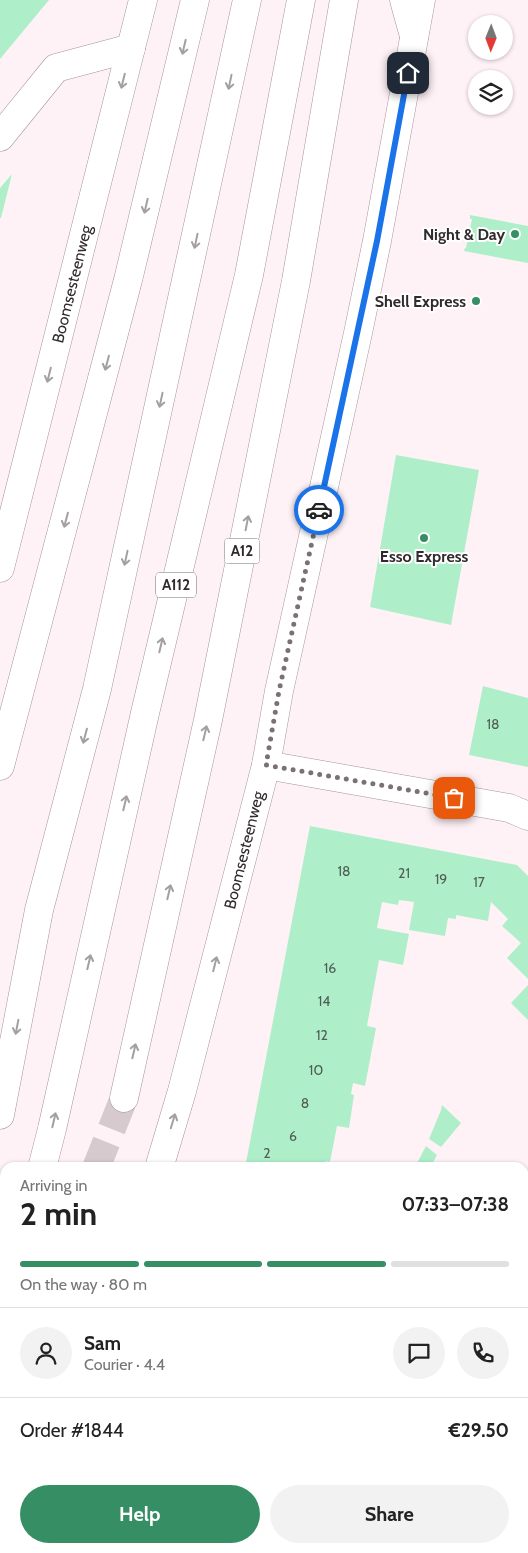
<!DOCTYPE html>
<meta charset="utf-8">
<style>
body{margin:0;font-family:Cabin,sans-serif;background:#f2f2f2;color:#222;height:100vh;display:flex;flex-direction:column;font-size:19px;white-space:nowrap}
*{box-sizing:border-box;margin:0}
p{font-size:16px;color:#767676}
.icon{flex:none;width:28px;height:28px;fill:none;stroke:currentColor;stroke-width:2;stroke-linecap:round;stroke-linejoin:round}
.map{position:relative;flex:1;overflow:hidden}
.panel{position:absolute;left:0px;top:1162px;width:529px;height:391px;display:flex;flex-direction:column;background:#fff;border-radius:15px 15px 0 0;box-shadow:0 1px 4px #0004}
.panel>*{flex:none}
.needle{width:32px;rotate:181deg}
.controls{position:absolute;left:468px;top:15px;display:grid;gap:10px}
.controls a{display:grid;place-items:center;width:45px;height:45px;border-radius:50%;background:#fff;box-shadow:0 1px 4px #0004;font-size:25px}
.pin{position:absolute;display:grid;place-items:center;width:42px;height:42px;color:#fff;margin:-21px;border-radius:10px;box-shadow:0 2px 8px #0006}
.courier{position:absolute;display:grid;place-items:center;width:50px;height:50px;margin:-25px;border:4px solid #1a73e8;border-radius:50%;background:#fff;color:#222;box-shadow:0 1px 6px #0007}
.head em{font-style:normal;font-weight:700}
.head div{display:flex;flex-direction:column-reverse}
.head{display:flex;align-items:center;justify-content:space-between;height:85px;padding:0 20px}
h1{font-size:32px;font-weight:700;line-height:38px}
.bar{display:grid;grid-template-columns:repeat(4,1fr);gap:8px 5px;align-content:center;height:60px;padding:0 20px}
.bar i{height:6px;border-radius:4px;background:#e0e0e0}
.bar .on{background:#368f64}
.bar p{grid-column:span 4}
.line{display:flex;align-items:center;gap:12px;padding:0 20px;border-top:1px solid #e0e0e0}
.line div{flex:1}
.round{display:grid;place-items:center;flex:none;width:52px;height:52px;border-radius:26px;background:#f2f2f2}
.cta{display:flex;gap:10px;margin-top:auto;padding:10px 20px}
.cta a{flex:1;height:58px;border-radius:30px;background:#368f64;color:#fff;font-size:20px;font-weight:700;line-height:58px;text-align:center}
.cta a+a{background:#f2f2f2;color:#222}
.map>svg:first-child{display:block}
.green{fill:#edb8cc}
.building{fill:#aeefca}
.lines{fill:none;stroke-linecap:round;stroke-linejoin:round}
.motorway-tunnel{stroke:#d6cace;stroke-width:28;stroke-dasharray:28 14;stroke-linecap:butt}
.minor-casing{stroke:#a4959a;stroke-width:29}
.secondary-casing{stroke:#a4959a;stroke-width:29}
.motorway-casing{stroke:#a4959a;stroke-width:29}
.minor{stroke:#fff;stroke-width:28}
.secondary{stroke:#fff;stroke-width:28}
.motorway{stroke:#fff;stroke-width:28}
.oneway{stroke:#a2a0a0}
.done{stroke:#797173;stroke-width:5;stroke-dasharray:0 9}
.route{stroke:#1a73e8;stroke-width:6}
.poi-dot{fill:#368f64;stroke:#fff;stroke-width:2}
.labels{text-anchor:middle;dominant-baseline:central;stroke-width:4;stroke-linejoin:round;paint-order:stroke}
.number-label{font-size:14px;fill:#505c54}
.shield{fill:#fff;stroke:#6f6b6c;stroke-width:1}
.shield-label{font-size:15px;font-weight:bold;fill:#312b2d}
.poi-label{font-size:16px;font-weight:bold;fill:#312b2d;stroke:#fff;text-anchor:end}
.street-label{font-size:16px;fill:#312b2d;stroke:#fff}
</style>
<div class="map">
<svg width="528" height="1553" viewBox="0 0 528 1553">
<rect width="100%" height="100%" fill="#fff2f6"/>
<path class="green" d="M5 1419V1549H28L27 1553H0V1441Z"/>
<g class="building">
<path d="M0 0H49L0 59Z"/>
<path d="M12 174 1 218H0V188Z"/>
<path d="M470 215 528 226V263L464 251 465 248H466L472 219H470Z"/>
<path d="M396 455 479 470 451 625 370 607Z"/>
<path d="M483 686 528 698V767L469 755Z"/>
<path d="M310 826 517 865 528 876V979L507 958 521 943 502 926 508 919 491 902 488 921 456 915V919L448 918 445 936 409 930 414 902 399 900 398 905 382 902 377 928 409 934 403 965 379 960 367 1026 376 1028 365 1086 353 1083 351 1094 354 1095 349 1128 337 1126 330 1162 326 1161 325 1168H245Z"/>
<path d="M528 985V1020L511 1003Z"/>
<path d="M442 1105 461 1123 441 1147 429 1139 441 1110Z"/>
<path d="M426 1146 437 1155 430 1168H419L416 1165Z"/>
<path d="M528 1189V1218L524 1214V1194Z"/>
<path d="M524 1232 528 1236V1322L524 1326Z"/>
<path d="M528 1460V1553H434L438 1549H524V1464Z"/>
<path d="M162 1549H209L210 1553H163Z"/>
<path d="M230 1549H298L294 1553H233Z"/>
</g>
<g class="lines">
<g class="motorway-tunnel">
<path d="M96 1168 124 1098"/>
<path d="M0 1398 5 1388"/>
</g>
<defs>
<g id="minor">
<path d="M0 137 56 68 131 48"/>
<path d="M266 765 509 808 528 816"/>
<path d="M524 1394 528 1389"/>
<path d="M125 1549 126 1553"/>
<path d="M363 1553 368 1549"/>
</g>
<g id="secondary">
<path d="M0 568 143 0"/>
<path d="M159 1168 182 1091 266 765 279 691 358 333 377 241 421 0"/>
<path d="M46 1553 47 1549"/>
</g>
<g id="motorway">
<path d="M404 0 414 36"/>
<path d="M0 766 128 280 195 0"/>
<path d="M124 1098 208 720 296 281 344 0"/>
<path d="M0 1115 39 910 97 689 247 0"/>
<path d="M42 1168 52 1129 145 713 249 275 301 0"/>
<path d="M0 1325 5 1306"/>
</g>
</defs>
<use href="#minor" class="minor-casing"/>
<use href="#secondary" class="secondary-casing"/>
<use href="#motorway" class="motorway-casing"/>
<use href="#minor" class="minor"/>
<use href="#secondary" class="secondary"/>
<use href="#motorway" class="motorway"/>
</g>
<defs><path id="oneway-shaft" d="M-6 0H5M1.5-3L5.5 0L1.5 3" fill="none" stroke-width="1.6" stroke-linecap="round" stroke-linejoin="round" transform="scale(1.25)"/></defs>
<g class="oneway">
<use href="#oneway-shaft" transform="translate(184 47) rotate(103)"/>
<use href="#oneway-shaft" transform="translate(123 81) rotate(104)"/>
<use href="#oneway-shaft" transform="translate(230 82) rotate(102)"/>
<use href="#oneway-shaft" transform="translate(146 206) rotate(103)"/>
<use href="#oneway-shaft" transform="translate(196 241) rotate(102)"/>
<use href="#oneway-shaft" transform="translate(107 363) rotate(105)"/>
<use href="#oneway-shaft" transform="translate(49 375) rotate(104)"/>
<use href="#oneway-shaft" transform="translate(161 400) rotate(102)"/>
<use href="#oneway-shaft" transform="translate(66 520) rotate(105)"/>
<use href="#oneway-shaft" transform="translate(247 523) rotate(-79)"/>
<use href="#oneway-shaft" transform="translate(126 558) rotate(102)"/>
<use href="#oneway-shaft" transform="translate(161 645) rotate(-77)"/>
<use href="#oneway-shaft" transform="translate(205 733) rotate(-77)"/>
<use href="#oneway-shaft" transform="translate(85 736) rotate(105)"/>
<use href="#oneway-shaft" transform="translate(125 803) rotate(-77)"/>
<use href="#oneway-shaft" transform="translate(169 892) rotate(-77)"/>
<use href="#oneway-shaft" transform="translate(89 962) rotate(-77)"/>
<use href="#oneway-shaft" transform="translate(215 964) rotate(-76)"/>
<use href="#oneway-shaft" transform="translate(17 1027) rotate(101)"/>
<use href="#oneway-shaft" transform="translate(134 1051) rotate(-77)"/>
<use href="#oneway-shaft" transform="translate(54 1120) rotate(-77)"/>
<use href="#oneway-shaft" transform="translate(173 1121) rotate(-73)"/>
</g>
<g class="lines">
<path class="done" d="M319 510 279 691 266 765 454 798"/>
<path class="route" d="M319 510 377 241 408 73"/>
</g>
<g class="poi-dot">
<circle cx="515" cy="234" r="5"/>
<circle cx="476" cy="301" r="5"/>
<circle cx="424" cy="538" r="5"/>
</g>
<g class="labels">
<g class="number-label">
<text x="493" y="724">18</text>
<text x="344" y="871">18</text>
<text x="404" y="873">21</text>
<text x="441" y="879">19</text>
<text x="479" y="882">17</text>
<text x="330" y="968">16</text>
<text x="324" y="1001">14</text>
<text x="322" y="1035">12</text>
<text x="316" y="1070">10</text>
<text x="305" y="1103">8</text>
<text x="293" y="1136">6</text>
<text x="267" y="1153">2</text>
</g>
<g class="shield">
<rect x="224.5" y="538.5" width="35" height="25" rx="4"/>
<rect x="156" y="572.5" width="40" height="25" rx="4"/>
</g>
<g class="shield-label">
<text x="242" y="551">A12</text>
<text x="176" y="585">A112</text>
</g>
<g class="poi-label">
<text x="505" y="234">Night &amp; Day</text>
<text x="466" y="301">Shell Express</text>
<text x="424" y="556" text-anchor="middle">Esso Express</text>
</g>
<g class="street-label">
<text transform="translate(72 284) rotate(-76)">Boomsesteenweg</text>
<text transform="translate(244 850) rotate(-76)">Boomsesteenweg</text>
</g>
</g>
</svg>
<div class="controls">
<a><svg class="needle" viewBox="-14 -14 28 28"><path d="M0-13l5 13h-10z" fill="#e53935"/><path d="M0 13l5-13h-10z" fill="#767676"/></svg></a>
<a><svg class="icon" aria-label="layers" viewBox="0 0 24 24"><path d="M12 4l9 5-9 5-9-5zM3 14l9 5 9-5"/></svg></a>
</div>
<div class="pin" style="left:454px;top:798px;background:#ea580c"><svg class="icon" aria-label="bag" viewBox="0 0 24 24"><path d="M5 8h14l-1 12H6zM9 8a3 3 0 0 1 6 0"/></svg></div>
<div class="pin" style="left:408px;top:73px;background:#1f2937"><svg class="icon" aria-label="home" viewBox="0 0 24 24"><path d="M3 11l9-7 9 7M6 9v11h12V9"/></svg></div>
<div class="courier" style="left:319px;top:510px"><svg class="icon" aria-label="car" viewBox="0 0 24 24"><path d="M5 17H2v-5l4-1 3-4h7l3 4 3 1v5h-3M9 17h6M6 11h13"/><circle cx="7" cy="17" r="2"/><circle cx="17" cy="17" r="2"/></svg></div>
<section class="panel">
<div class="head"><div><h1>2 min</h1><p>Arriving in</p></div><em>07:33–07:38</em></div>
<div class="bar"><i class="on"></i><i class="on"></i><i class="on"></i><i></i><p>On the way · 80 m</p></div>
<div class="line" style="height:90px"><a class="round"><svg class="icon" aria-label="person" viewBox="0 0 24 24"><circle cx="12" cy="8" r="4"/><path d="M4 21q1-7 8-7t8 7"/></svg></a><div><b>Sam</b><p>Courier · 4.4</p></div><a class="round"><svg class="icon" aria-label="chat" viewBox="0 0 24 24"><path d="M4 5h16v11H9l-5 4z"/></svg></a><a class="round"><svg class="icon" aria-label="phone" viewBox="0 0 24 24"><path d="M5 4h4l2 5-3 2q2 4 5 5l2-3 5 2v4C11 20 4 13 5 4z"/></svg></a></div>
<div class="line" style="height:65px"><div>Order #1844</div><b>€29.50</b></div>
<div class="cta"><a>Help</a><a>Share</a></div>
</section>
</div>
